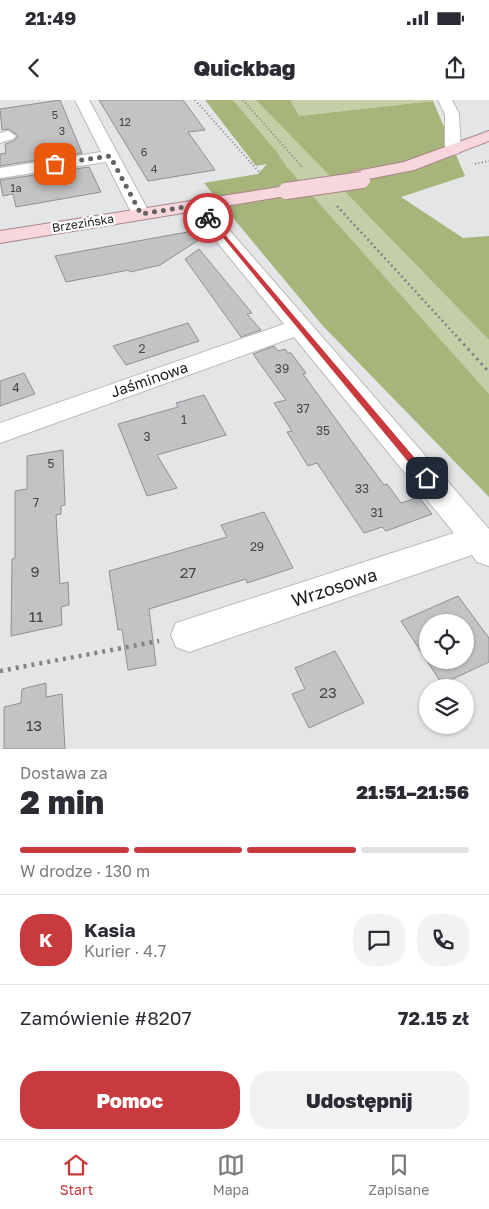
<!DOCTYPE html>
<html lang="pl">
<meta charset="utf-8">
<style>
body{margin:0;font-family:"Golos Text",sans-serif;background:#f2f2f3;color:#2b2b33;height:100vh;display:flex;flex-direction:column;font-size:19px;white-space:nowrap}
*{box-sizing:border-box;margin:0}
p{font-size:16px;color:#7c7c81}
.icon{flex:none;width:28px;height:28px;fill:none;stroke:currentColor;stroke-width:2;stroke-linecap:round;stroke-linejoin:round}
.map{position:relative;height:649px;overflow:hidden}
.drawer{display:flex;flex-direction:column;background:#fff;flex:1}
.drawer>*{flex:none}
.fabs{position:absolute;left:419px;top:514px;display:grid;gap:10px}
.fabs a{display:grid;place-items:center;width:55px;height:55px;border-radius:50%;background:#fff;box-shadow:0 1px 4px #0004;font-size:25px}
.pin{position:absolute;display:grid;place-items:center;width:42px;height:42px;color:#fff;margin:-21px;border-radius:10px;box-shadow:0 2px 8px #0006}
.courier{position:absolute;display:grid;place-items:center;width:50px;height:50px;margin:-25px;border:4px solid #c93a3e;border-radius:50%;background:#fff;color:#222;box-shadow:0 1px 6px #0007}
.head em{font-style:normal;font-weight:800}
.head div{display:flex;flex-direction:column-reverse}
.head{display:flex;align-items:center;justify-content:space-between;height:85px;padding:0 20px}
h1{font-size:32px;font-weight:800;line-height:38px}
.bar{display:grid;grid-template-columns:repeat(4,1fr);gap:8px 5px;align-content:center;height:60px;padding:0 20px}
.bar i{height:6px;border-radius:4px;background:#e1e1e2}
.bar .current{background:#c93a3e}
.bar p{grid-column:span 4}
.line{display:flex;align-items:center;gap:12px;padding:0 20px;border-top:1px solid #e1e1e2}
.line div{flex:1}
.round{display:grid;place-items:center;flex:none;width:52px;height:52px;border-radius:20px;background:#f2f2f3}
.primary-button{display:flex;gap:10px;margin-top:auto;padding:10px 20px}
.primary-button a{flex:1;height:58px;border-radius:20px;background:#c93a3e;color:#fff;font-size:20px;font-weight:800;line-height:58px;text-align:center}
.primary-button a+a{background:#f2f2f3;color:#2b2b33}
.status{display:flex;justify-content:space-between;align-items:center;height:35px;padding:0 25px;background:#fff;direction:ltr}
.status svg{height:14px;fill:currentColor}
header{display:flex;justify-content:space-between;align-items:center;height:65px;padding:0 20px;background:#fff;font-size:22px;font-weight:800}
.dock{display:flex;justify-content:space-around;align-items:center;height:70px;border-top:1px solid #e1e1e2;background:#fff;font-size:14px;color:#7c7c81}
.dock a{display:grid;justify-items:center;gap:2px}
.dock .current{color:#c93a3e}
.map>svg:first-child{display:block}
.green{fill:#c4cea7}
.forest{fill:#a7b57a}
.building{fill:#c2c3c5;stroke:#8f9093;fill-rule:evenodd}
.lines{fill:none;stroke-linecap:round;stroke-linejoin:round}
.minor-casing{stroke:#b8babc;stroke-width:2}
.major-casing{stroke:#a8858a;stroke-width:2}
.path-far3{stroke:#838486;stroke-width:2;stroke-dasharray:1 2.5;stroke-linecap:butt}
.path-far2{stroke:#838486;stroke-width:2.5;stroke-dasharray:2 3;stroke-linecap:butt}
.path-far1{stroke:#838486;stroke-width:3;stroke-dasharray:2.5 4;stroke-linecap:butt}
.path{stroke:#838486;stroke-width:4.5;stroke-dasharray:3 5;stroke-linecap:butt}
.minor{fill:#fff;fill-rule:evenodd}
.major{fill:#f8d7dc;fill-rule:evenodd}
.major-bridge-casing{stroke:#a8858a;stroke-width:18;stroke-linecap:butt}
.major-bridge{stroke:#f8d7dc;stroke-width:16}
.route{fill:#c93a3e}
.done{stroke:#626264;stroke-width:5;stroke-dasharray:0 9}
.labels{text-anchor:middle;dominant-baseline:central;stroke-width:4.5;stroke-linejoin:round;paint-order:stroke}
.far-number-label{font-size:11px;fill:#464647}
.far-street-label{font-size:12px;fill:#1c1c1d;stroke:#fff}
.number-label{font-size:12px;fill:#464647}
.street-label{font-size:15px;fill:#1c1c1d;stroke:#fff}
.near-number-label{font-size:15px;fill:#464647}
.near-street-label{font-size:18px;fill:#1c1c1d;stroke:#fff}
</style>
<div class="status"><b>21:49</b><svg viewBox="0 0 49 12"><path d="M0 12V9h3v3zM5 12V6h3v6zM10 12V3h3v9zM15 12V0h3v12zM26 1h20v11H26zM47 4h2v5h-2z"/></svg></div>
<header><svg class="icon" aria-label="back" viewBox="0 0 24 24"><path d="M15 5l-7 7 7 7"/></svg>Quickbag<svg class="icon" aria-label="share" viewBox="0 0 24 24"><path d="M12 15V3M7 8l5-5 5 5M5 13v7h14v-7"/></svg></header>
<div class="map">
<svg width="489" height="649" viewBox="0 0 489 649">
<rect width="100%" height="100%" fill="#e3e5e7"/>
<g class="green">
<path d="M233 0H256L489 240V294L287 67 277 52Z"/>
<path d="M290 0H433V1L299 16Z"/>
</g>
<g class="forest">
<path d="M205 0H233L277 52 287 67 489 294V397L322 225 204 83 258 74 267 64 256 66Z"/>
<path d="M256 0H290L299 16 433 1 465 76 401 97 463 138 489 136V240Z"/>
</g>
<g class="building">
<path d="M60 0 82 53 0 66V54L6 53 5 44 14 41 18 36 9 29 2 30 0 9Z"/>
<path d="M99 0H183L205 30 188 32 215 70 148 81Z"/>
<path d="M89 67 101 92 16 107 13 94 3 96 0 80Z"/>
<path d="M204 129 208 134 160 165 130 172 129 170 66 182 55 156Z"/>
<path d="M199 149 252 213 247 214 261 230 241 237 185 159Z"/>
<path d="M188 223 199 241 126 265 113 246Z"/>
<path d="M274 246 278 251 285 249 288 253H291L306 273 303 274 348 336 384 385 387 384 401 403 419 397 432 414 386 431 382 427 364 433 317 363 308 366 287 332 292 331 274 303 286 300 253 254Z"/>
<path d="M24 273 35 294 0 306V281Z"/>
<path d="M204 295 226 335 157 355 177 388 147 396 118 324 178 307 176 303Z"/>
<path d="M63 350 65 405 61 406V414L56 415 60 484 68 482 69 505 61 507 62 525 11 536 12 459 15 458V391L27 389V356Z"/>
<path d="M264 412 293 468 247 483 246 479 149 509 156 565 128 570 122 529 118 530 109 471 227 437 221 425Z"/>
<path d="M458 496 489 538V562L442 584 401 521ZM428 522H465V560H428Z"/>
<path d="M335 551 364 603 309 628 292 594 305 589 295 568Z"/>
<path d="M46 583V597L62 594 65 649H4V607L21 603 22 589Z"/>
</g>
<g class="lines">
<defs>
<g id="minor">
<path d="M75 0H89L150 114 148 118H134L106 62 0 78V68L101 52Z"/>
<path d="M438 0H452L459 14 461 50 459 53 453 55 445 50V14Z"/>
<path d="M8 31 16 36 13 39 0 43V33Z"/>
<path d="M197 99 204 101 489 429V466L477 462 472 455 189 552 176 547 171 535 176 523 454 433 294 237 0 343V323L284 224 190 109 188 105 190 101Z"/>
</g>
<g id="major">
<path d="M489 31V41L414 70 358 81 352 80 349 76 352 72 404 62Z"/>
<path d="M286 86 292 87 295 91 292 95 0 143V131Z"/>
</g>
</defs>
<use href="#minor" class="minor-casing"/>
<use href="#major" class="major-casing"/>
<g class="path-far3">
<path d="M195 0 260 73 261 77"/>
<path d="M243 0 302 67"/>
<path d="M475 64 489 61"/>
</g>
<path class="path-far2" d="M337 106 460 240"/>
<path class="path-far1" d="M459 239 489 272"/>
<path class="path" d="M0 571 159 541"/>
<use href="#minor" class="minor"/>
<use href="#major" class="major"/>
<defs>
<path id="major-bridge" d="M286 91 362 80"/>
</defs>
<use href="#major-bridge" class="major-bridge-casing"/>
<use href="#major-bridge" class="major-bridge"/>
</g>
<path class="route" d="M206 117H210L430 376V381H424Z"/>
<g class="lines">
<path class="done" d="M55 64 110 56 141 114 197 105 208 118"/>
</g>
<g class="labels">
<g class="far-number-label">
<text x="55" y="14">5</text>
<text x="125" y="21">12</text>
<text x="62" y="30">3</text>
<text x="144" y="51">6</text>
<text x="154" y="68">4</text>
<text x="16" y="87">1a</text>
</g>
<g class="far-street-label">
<text transform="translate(83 123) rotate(-9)">Brzezińska</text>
</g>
<g class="number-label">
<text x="142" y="248">2</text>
<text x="282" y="268">39</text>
<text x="16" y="287">4</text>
<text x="303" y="308">37</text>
<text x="184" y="319">1</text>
<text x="323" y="330">35</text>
<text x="147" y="336">3</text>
<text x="51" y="363">5</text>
<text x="362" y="388">33</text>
<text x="36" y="402">7</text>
<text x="377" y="412">31</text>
<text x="257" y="446">29</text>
</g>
<g class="street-label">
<text transform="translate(149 279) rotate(-19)">Jaśminowa</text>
</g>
<g class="near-number-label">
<text x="35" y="471">9</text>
<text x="188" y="472">27</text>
<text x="36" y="516">11</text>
<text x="328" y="592">23</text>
<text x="34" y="625">13</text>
</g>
<g class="near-street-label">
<text transform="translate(334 487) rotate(-18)">Wrzosowa</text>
</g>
</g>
</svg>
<div class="fabs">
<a><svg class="icon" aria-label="locate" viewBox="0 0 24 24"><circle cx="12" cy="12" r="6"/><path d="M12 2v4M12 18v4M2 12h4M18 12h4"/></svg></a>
<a><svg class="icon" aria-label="layers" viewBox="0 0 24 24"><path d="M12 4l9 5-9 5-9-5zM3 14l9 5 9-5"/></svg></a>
</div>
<div class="pin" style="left:55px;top:64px;background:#ea580c"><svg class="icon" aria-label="bag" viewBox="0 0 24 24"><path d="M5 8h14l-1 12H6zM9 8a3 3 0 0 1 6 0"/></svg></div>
<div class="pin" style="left:427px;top:378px;background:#1f2937"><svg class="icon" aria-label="home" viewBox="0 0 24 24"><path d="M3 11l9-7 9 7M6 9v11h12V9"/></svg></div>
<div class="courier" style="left:208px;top:118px"><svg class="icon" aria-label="bike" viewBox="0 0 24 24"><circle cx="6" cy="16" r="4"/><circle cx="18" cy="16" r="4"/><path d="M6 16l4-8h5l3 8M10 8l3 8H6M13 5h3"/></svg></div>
</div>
<section class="drawer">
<div class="head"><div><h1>2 min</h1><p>Dostawa za</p></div><em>21:51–21:56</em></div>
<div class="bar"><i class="current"></i><i class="current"></i><i class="current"></i><i></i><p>W drodze · 130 m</p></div>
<div class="line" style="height:90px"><b class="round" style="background:#c93a3e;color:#fff">K</b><div><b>Kasia</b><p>Kurier · 4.7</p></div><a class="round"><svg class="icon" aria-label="chat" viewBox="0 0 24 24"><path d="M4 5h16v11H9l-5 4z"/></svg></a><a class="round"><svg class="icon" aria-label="phone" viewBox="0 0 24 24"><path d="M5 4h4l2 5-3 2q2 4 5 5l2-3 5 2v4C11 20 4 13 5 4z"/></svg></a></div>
<div class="line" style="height:65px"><div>Zamówienie #8207</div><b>72.15 zł</b></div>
<div class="primary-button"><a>Pomoc</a><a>Udostępnij</a></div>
</section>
<nav class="dock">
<a class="current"><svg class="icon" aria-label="home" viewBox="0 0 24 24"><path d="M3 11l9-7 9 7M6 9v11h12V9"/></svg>Start</a>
<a><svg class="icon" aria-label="map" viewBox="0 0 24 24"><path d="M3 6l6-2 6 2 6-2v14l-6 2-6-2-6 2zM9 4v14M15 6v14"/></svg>Mapa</a>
<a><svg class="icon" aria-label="saved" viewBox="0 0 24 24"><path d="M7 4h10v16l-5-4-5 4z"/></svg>Zapisane</a>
</nav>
